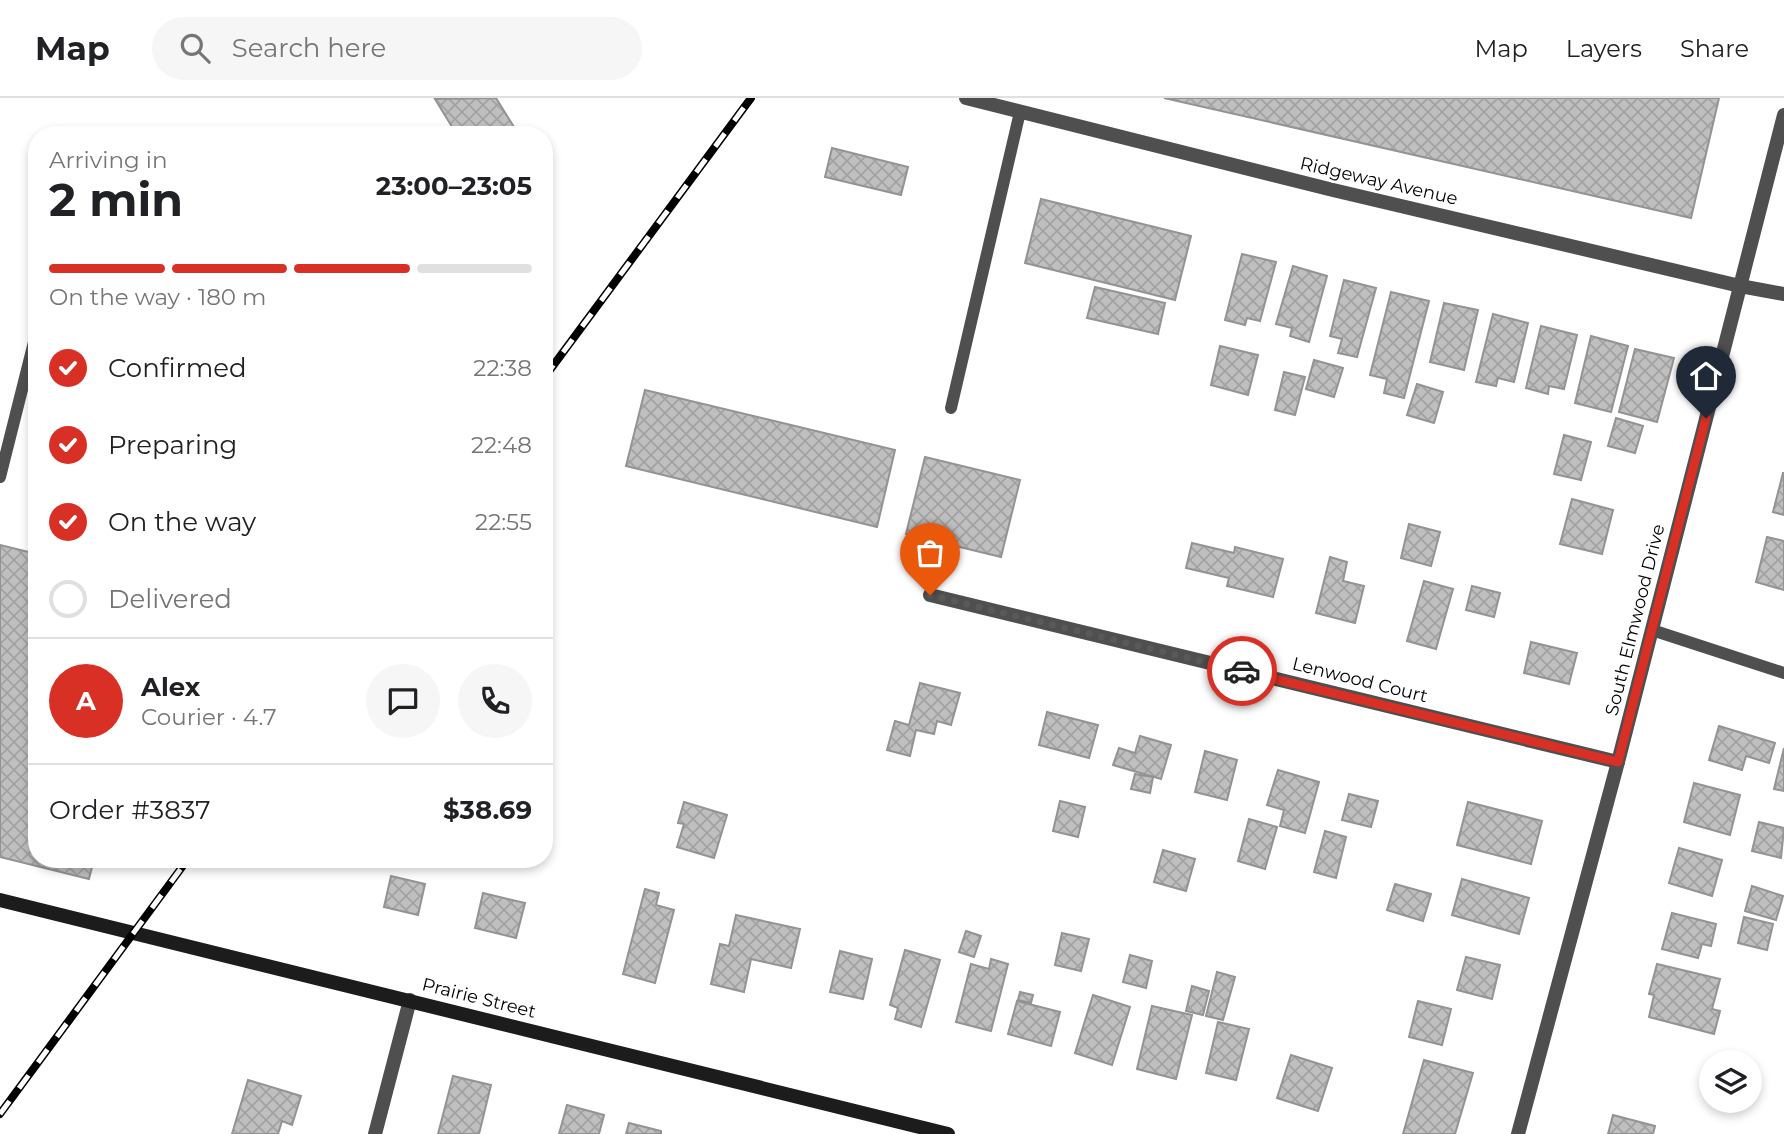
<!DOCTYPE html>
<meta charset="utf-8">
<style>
body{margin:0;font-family:Montserrat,sans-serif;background:#f6f6f6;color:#202124;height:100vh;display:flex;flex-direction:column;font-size:26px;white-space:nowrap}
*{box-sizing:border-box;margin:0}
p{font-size:23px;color:#757577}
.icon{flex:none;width:38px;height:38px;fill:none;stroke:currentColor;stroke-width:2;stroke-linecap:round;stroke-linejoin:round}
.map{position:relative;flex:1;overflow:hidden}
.panel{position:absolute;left:28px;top:28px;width:525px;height:742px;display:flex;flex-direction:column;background:#fff;border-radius:28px;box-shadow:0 4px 10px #0003}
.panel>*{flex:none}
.tools{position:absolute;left:1699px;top:952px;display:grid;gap:14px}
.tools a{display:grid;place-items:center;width:63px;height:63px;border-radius:50%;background:#fff;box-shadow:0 4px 10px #0003;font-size:35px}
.pin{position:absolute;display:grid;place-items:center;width:60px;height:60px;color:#fff;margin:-72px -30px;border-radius:50% 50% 50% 0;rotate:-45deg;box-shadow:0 0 7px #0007}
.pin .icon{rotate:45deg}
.courier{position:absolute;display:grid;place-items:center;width:70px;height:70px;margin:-35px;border:5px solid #d93025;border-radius:50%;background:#fff;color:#222;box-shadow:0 2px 9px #0007}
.headline em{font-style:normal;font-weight:700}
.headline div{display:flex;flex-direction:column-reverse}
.headline{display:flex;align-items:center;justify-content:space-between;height:119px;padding:0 21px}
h1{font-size:46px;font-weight:700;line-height:52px}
.bar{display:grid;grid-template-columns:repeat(4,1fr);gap:10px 7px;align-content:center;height:84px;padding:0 21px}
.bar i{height:9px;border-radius:5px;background:#e0e0e0}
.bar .on{background:#d93025}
.bar p{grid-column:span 4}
.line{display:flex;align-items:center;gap:18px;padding:0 21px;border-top:2px solid #e0e0e0}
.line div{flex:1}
.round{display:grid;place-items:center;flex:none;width:74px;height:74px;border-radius:37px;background:#f6f6f6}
ol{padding:0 21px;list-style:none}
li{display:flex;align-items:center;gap:21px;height:77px}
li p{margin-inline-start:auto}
li .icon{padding:7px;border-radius:50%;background:#d93025;color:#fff;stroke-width:4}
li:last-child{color:#757577}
li i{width:38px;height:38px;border:4px solid #e0e0e0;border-radius:50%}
header{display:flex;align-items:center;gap:42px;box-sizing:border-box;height:98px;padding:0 35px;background:#fff;border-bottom:2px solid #e0e0e0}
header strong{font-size:33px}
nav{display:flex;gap:38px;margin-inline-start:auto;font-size:24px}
.search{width:490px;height:63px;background:#f6f6f6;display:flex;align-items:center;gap:18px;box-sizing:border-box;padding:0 24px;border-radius:38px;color:#757577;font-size:26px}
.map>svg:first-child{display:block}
.building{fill:url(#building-cross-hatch);stroke:#939393;stroke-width:2}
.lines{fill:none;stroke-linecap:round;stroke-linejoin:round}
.lane{stroke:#4f4f4f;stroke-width:12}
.street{stroke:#4f4f4f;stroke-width:14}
.secondary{stroke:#1c1c1c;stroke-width:14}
.rail-casing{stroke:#000;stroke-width:8}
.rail{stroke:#fff;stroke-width:5;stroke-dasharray:16;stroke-linecap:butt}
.done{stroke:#595959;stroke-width:7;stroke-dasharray:0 12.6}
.route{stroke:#d93025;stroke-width:9}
.labels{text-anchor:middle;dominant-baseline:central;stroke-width:5;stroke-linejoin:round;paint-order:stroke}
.street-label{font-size:18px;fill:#000;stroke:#fff}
</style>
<header>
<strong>Map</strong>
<div class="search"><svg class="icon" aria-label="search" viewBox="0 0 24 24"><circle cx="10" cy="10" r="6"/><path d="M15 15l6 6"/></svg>Search here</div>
<nav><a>Map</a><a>Layers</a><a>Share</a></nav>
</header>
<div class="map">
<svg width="1784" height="1036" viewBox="0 0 1784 1036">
<defs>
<pattern id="building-cross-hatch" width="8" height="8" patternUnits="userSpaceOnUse" patternTransform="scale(1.75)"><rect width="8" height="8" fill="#bfbfbf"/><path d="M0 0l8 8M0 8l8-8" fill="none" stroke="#a2a2a2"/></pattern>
</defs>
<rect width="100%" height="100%" fill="#fff"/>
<g class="building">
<path d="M496 0 519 37H457L435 1Z"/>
<path d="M1164 0H1719L1691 120Z"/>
<path d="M832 50 908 69 901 97 825 79Z"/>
<path d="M1041 101 1191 138 1175 202 1025 165Z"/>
<path d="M1242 156 1276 164 1260 223 1247 220 1245 227 1225 222Z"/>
<path d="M1293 168 1327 178 1309 244 1290 238 1292 230 1276 226Z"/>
<path d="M1344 182 1376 190 1357 259 1338 255 1342 241 1330 238Z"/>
<path d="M1095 189 1165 205 1158 236 1087 220Z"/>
<path d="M1391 194 1429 203 1404 300 1384 295 1387 281 1370 277Z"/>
<path d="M1444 205 1478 212 1464 272 1430 264Z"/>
<path d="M1493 216 1528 225 1514 284 1498 280 1496 288 1476 284Z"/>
<path d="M1541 228 1577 237 1564 291 1549 288 1548 296 1526 290Z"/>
<path d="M1591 238 1628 248 1611 314 1575 305Z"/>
<path d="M1220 248 1258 257 1248 297 1211 287Z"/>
<path d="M1635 251 1674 260 1657 324 1619 314Z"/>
<path d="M1314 262 1343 270 1334 299 1306 291Z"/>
<path d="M1284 274 1305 279 1295 317 1275 312Z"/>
<path d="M1417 286 1443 294 1434 325 1407 317Z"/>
<path d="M645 292 895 352 877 429 626 368Z"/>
<path d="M1616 320 1643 328 1635 355 1608 348Z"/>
<path d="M1564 337 1591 344 1581 382 1554 376Z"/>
<path d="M925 359 1020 382 1001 459 906 436Z"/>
<path d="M1783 375H1784V417L1773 414Z"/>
<path d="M1572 401 1613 412 1602 456 1560 446Z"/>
<path d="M1409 426 1440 434 1431 468 1401 460Z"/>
<path d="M1767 439 1784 443V492L1756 484Z"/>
<path d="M1192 445 1234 455 1235 449 1283 461 1273 499 1227 488 1229 480 1186 470Z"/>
<path d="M0 447 37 456V761H94L89 781 0 759Z"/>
<path d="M1330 459 1347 464 1343 483 1364 488 1355 525 1316 515Z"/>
<path d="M1424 483 1453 491 1436 551 1407 543Z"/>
<path d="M1472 488 1500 495 1494 519 1466 512Z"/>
<path d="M1531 544 1577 555 1569 586 1524 575Z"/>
<path d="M920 585 960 595 951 627 937 623 934 636 916 632 910 658 887 652 895 623 909 627Z"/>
<path d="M1047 614 1098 627 1089 660 1039 647Z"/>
<path d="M1719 628 1775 645 1769 665 1746 658 1742 672 1709 662Z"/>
<path d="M1140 638 1171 647 1161 681 1113 667 1119 650 1135 655Z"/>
<path d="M1784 650V693L1774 691Z"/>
<path d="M1205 653 1237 662 1227 702 1195 694Z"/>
<path d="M1278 672 1319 684 1305 735 1280 728 1284 712 1267 707Z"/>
<path d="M1135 676 1153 679 1150 695 1131 691Z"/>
<path d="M1694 685 1740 697 1730 737 1684 724Z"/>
<path d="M1349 696 1378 703 1371 729 1342 722Z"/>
<path d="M1060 703 1085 709 1078 739 1053 733Z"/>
<path d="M684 704 727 717 714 760 677 749 684 726 678 725Z"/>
<path d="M1468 704 1542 723 1531 766 1457 747Z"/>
<path d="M1249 721 1277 729 1265 771 1238 763Z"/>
<path d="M1759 724 1784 730 1781 760 1752 753Z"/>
<path d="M1325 733 1346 739 1336 780 1314 774Z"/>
<path d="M1679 750 1722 762 1712 798 1669 785Z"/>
<path d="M1163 752 1195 761 1186 793 1154 784Z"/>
<path d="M391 778 425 786 418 817 384 809Z"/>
<path d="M1462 781 1529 800 1519 836 1452 817Z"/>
<path d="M1395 786 1431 796 1423 823 1387 812Z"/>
<path d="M1752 788 1783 798 1776 822 1745 813Z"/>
<path d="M645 791 659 795 656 807 674 812 655 885 623 876Z"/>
<path d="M483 795 525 805 516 840 475 830Z"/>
<path d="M1672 815 1716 826 1711 848 1702 846 1698 860 1662 851Z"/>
<path d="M736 817 800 831 791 870 751 861 744 894 711 886 720 846 729 848Z"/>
<path d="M1744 819 1773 826 1767 852 1738 845Z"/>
<path d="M966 833 981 838 974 859 959 854Z"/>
<path d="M1062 835 1089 841 1081 873 1055 867Z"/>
<path d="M905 852 940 862 921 929 895 921 898 910 890 907Z"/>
<path d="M840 853 872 861 863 901 830 894Z"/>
<path d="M1130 857 1152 863 1146 890 1123 884Z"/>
<path d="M1466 859 1500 867 1492 901 1457 892Z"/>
<path d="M991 861 1008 866 991 933 956 924 971 866 989 871Z"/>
<path d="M1657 866 1720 881 1712 911 1720 913 1714 936 1649 919 1654 897 1649 896Z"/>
<path d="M1217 874 1235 879 1223 922 1206 918Z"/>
<path d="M1192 888 1209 893 1203 917 1186 913Z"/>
<path d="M1020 894 1033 897 1031 905 1018 902Z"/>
<path d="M1093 897 1130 909 1112 967 1075 955Z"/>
<path d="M1017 903 1060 914 1051 948 1008 936Z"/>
<path d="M1418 903 1451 911 1442 947 1409 939Z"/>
<path d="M1152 908 1192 917 1176 981 1137 971Z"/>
<path d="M1218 924 1249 931 1236 982 1206 975Z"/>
<path d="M1291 957 1332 970 1318 1013 1277 1000Z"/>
<path d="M1424 962 1473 975 1455 1036H1403Z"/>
<path d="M453 978 491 987 479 1036H438Z"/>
<path d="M248 982 301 998 292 1027 282 1023 278 1036H232Z"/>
<path d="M567 1007 604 1017 599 1036H559Z"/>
<path d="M1613 1017 1655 1028 1653 1036H1608Z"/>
<path d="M629 1025 661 1033V1036H626Z"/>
</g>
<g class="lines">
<g class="lane">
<path d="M951 310 1020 14"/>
<path d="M0 379 34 244"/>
<path d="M1652 532 1784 575"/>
</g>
<g class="street">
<path d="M966 0 1333 92 1740 188 1784 196"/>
<path d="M930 497 1618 664"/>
<path d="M375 1036 410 902"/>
<path d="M1518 1036 1618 664 1784 17"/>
</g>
<path class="secondary" d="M0 802 948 1036"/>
<defs>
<g id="rail">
<path d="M544 280 751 0"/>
<path d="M0 1016 188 761"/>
</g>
</defs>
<use href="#rail" class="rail-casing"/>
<use href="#rail" class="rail"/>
</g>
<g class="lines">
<path class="done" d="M930 497 1242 573"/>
<path class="route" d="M1242 573 1618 664 1706 320"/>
</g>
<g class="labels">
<g class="street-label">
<text transform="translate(1379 83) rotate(13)">Ridgeway Avenue</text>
<text transform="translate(1635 522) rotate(-76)">South Elmwood Drive</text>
<text transform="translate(1360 582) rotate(14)">Lenwood Court</text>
<text transform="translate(479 900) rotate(14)">Prairie Street</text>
</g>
</g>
</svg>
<div class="tools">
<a><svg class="icon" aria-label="layers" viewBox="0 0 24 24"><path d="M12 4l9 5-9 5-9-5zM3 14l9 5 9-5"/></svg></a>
</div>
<div class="pin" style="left:930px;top:497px;background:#ea580c"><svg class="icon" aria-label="bag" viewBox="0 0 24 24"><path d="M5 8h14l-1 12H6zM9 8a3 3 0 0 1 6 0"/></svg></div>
<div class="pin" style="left:1706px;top:320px;background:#1f2937"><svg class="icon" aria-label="home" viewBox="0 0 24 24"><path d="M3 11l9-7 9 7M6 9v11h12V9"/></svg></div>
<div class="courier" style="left:1242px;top:573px"><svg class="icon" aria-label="car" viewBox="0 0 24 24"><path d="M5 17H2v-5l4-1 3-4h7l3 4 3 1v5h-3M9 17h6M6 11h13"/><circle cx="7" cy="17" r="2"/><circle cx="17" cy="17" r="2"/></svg></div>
<section class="panel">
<div class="headline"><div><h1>2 min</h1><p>Arriving in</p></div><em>23:00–23:05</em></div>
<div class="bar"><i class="on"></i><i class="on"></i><i class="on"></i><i></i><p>On the way · 180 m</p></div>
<ol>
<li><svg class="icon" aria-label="check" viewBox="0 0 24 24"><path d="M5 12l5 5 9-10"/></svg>Confirmed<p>22:38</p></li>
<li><svg class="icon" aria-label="check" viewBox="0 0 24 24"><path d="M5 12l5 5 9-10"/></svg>Preparing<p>22:48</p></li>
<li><svg class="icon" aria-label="check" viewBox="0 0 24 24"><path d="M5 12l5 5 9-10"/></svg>On the way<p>22:55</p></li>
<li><i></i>Delivered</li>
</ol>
<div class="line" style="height:126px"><b class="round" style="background:#d93025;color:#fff">A</b><div><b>Alex</b><p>Courier · 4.7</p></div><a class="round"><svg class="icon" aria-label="chat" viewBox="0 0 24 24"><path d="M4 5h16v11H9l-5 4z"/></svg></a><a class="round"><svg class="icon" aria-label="phone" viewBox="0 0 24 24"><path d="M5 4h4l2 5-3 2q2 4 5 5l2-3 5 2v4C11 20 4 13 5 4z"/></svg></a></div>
<div class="line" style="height:91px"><div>Order #3837</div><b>$38.69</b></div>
</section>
</div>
